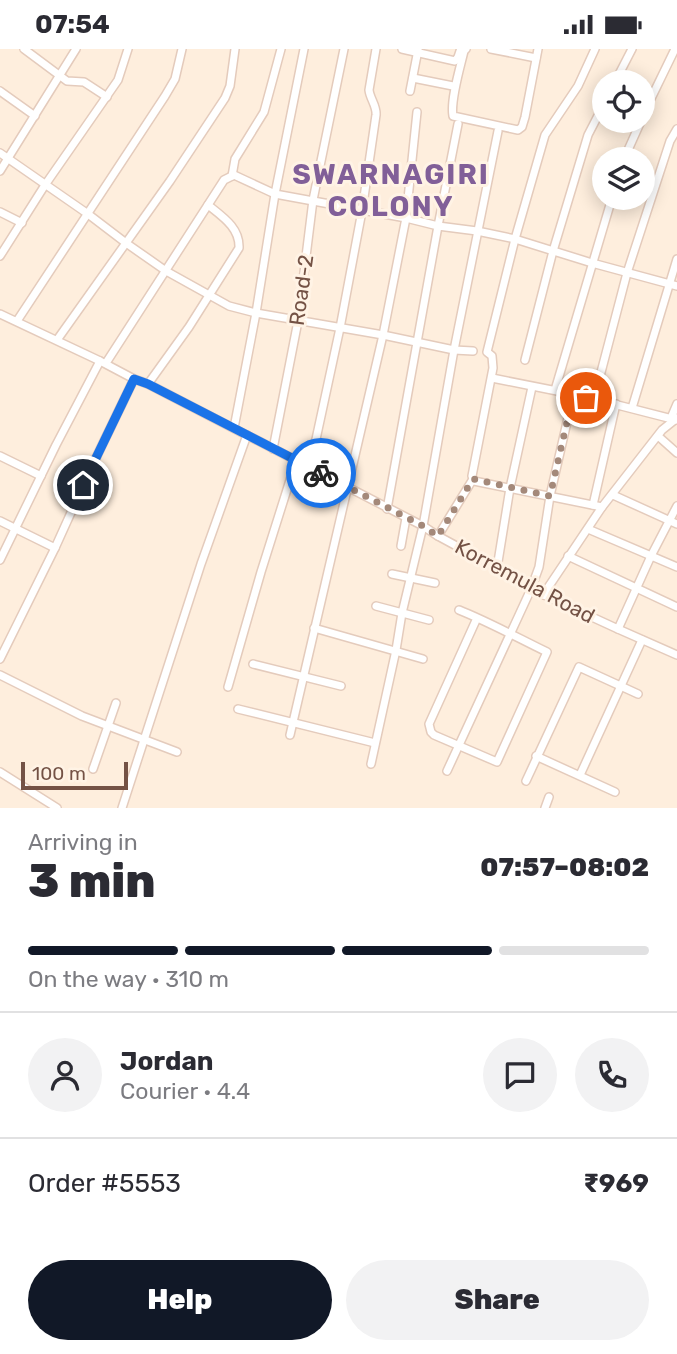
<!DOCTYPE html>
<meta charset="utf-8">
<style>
body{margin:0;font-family:Rubik,sans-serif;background:#f2f2f3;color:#2b2b33;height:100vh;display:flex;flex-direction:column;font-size:26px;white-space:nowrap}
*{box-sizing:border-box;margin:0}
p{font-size:23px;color:#7c7c81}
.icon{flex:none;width:38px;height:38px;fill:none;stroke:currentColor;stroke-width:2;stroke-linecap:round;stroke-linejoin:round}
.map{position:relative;height:759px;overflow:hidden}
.drawer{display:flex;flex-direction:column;background:#fff;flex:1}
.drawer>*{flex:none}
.tools{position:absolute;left:592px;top:21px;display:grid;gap:14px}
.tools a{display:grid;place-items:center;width:63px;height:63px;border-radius:50%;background:#fff;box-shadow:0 4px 18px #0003;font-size:35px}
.scale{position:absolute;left:21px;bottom:18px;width:107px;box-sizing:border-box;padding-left:7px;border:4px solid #745245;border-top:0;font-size:19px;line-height:24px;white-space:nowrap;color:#745245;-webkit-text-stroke:5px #fff3e5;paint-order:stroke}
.pin{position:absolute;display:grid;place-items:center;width:60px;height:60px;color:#fff;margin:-30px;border:4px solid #fff;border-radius:50%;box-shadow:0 2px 7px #0007}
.courier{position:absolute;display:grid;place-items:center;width:70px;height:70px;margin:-35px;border:5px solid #1a73e8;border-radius:50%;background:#fff;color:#222;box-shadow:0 2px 9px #0007}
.head em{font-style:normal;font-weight:800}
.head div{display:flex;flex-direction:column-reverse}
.head{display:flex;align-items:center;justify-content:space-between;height:119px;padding:0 28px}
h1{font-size:46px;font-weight:800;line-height:52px}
.bar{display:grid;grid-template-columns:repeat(4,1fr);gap:10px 7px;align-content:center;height:84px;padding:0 28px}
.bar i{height:9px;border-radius:5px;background:#e1e1e2}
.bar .selected{background:#111827}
.bar p{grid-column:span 4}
.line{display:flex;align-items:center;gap:18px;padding:0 28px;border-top:2px solid #e1e1e2}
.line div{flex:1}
.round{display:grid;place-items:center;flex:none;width:74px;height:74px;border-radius:37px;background:#f2f2f3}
.cta{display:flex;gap:14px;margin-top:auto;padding:14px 28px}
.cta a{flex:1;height:80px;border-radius:42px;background:#111827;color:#fff;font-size:28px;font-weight:800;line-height:80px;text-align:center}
.cta a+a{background:#f2f2f3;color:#2b2b33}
.status{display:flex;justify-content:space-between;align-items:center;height:49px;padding:0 35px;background:#fff;direction:ltr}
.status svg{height:19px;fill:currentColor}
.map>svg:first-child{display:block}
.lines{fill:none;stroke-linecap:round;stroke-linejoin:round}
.minor-casing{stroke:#e4cbbc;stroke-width:10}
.minor{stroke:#fff;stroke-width:7}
.done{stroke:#a4897a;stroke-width:7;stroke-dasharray:0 12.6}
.route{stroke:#1a73e8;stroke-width:9}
.labels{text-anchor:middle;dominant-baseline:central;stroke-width:6;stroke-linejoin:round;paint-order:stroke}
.street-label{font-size:21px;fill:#745245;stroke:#fff3e5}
.district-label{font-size:28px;font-weight:bold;letter-spacing:2px;fill:#815f98;stroke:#fff3e5}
</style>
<div class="status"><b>07:54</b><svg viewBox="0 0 49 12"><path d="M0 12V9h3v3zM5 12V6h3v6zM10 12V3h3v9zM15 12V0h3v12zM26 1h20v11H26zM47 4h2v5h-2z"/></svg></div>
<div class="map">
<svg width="677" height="759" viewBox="0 0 677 759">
<rect width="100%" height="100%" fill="#feeedd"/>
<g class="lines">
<defs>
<g id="minor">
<path d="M24 0 67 32 84 33 107 48"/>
<path d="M402 0 455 12 458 8 460 2"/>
<path d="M466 0 464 2C460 19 450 52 453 67L518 81 522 78 525 68 538 0"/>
<path d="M491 0 536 9"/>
<path d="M595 0 578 37 545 86 515 190 487 303 492 307 493 319 472 427 474 432 602 458"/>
<path d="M413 29 453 37"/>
<path d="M615 33 632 0"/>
<path d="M0 42 35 67"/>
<path d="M410 42 418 1"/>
<path d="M642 68 675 0"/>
<path d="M0 104 88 165 126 194 166 222 229 257 256 264 383 286 454 301 473 302"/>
<path d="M624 110 641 72"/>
<path d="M0 122 76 0"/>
<path d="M232 127 235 110 264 63 281 0"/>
<path d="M0 163 22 174"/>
<path d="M0 207 45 136 118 31 128 0"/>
<path d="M0 265 100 312 134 330 148 335 423 477 438 487 497 519 531 540 618 580 677 606"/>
<path d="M17 272 165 47 175 30 182 0"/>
<path d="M57 291 170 132 225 49 230 37 235 0"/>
<path d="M525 311 553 202 588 86 604 55"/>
<path d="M106 314 224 131 234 126 275 145 406 169 438 177 477 182 515 190 592 214 677 237"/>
<path d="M492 329 562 343 573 347 594 350 676 371"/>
<path d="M148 335 189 278 239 199C240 179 223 168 208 156"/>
<path d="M555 341 612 149"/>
<path d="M594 350 627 224 670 92 677 80"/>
<path d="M632 359 677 210"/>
<path d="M671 369 677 355"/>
<path d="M234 379 256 264 275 145 304 0"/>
<path d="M658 387 677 404"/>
<path d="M273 400 298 272 313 151 344 0"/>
<path d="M0 407 41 427"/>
<path d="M310 418 340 279 362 162 376 66C377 57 370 50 369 41L376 0"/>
<path d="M613 446 677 475"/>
<path d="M593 456 616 355"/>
<path d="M387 460 438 177 458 75"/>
<path d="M0 472 55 499"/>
<path d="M588 480 677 518"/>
<path d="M438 487 473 430"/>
<path d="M401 497 406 469"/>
<path d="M568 507 677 558"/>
<path d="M0 511 56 396 100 312"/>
<path d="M497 519 510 439 532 338"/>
<path d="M392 525 435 534"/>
<path d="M543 546 602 458 662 381 677 369"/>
<path d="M376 557 429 571"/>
<path d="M459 561C489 573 518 589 547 603L497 713 434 686 431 683 429 675 477 569"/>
<path d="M314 579 423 610"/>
<path d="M618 580 651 507 677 457"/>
<path d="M0 610 55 499 93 415 134 330"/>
<path d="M253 615 341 637"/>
<path d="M0 626 82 667 177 703"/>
<path d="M228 638 261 523 296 412"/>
<path d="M238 660 375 694"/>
<path d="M290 686 383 286 406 169 417 63"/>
<path d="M536 707 615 743"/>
<path d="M371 715 396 601 402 564 423 477 454 301 498 82"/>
<path d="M93 720 116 654"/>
<path d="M447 722 531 540 539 518 550 447 573 347"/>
<path d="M0 723 57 759"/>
<path d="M580 726 642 591"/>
<path d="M526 732 579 618 638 645"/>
<path d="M122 759 201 515 247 386"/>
<path d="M545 759 549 748"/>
</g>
</defs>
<use href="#minor" class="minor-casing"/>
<use href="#minor" class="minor"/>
</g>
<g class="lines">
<path class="done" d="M321 424 423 477 438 487 473 430 550 447 573 347 586 349"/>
<path class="route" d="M83 436 134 330 148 335 321 424"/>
</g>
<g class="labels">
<g class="street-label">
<text transform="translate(301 241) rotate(-82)">Road-2</text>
<text transform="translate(525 532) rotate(28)">Korremula Road</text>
</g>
<g class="district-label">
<text x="391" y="125">SWARNAGIRI<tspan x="391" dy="32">COLONY</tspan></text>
</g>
</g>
</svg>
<div class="tools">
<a><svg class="icon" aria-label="locate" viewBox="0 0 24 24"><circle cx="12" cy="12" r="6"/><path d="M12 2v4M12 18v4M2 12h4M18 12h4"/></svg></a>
<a><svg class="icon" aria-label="layers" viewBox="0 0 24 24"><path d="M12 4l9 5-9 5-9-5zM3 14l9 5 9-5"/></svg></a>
</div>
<div class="scale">100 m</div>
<div class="pin" style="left:586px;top:349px;background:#ea580c"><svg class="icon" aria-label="bag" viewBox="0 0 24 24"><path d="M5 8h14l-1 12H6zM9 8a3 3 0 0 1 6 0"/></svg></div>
<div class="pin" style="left:83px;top:436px;background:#1f2937"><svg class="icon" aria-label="home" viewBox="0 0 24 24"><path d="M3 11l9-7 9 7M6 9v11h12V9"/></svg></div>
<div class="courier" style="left:321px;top:424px"><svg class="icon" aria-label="bike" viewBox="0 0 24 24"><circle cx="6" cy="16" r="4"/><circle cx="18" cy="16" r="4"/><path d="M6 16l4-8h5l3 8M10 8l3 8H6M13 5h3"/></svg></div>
</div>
<section class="drawer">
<div class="head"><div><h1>3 min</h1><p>Arriving in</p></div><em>07:57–08:02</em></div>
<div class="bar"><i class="selected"></i><i class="selected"></i><i class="selected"></i><i></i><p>On the way · 310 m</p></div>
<div class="line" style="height:126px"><a class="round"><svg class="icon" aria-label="person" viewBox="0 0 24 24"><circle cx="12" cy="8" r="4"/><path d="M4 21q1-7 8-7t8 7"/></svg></a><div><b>Jordan</b><p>Courier · 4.4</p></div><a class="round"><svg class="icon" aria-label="chat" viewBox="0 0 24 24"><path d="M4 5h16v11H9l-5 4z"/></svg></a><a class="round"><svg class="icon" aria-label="phone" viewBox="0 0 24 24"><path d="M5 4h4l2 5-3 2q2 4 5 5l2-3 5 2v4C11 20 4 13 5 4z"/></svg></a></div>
<div class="line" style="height:91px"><div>Order #5553</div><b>₹969</b></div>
<div class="cta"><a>Help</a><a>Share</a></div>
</section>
